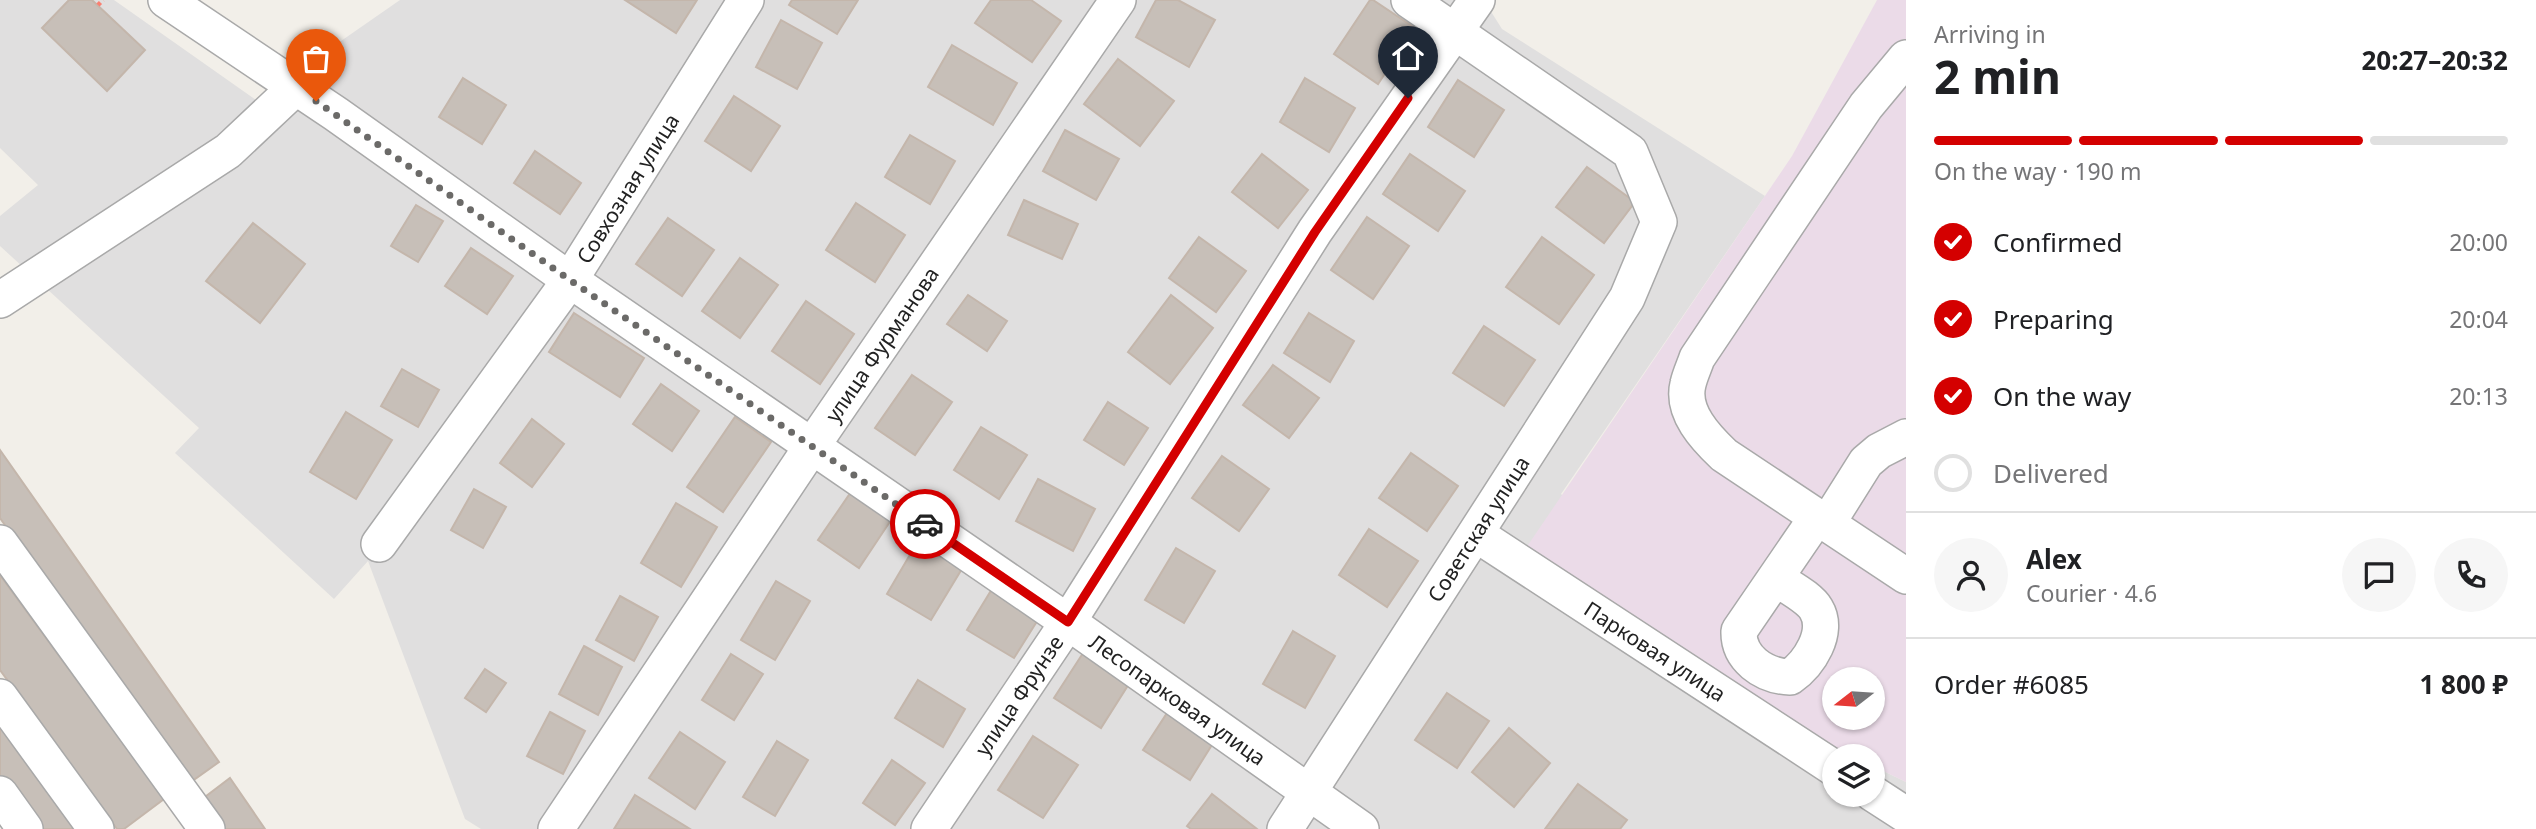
<!DOCTYPE html>
<meta charset="utf-8">
<style>
body{margin:0;font-family:"Noto Sans",sans-serif;background:#f6f6f6;color:#202124;height:100vh;display:flex;flex-direction:column;font-size:26px;white-space:nowrap}
*{box-sizing:border-box;margin:0}
p{font-size:23px;color:#757577}
.icon{flex:none;width:38px;height:38px;fill:none;stroke:currentColor;stroke-width:2;stroke-linecap:round;stroke-linejoin:round}
.map{position:relative;flex:1;overflow:hidden}
.panel{display:flex;flex-direction:column;background:#fff;width:630px}
.panel>*{flex:none}
.needle{width:46px;rotate:253deg}
.tools{position:absolute;left:1822px;top:667px;display:grid;gap:14px}
.tools a{display:grid;place-items:center;width:63px;height:63px;border-radius:50%;background:#fff;box-shadow:0 2px 5px #0004;font-size:35px}
.pin{position:absolute;display:grid;place-items:center;width:60px;height:60px;color:#fff;margin:-72px -30px;border-radius:50% 50% 50% 0;rotate:-45deg;box-shadow:0 0 7px #0007}
.pin .icon{rotate:45deg}
.courier{position:absolute;display:grid;place-items:center;width:70px;height:70px;margin:-35px;border:5px solid #d40000;border-radius:50%;background:#fff;color:#222;box-shadow:0 2px 9px #0007}
.headline em{font-style:normal;font-weight:700}
.headline div{display:flex;flex-direction:column-reverse}
.headline{display:flex;align-items:center;justify-content:space-between;height:119px;padding:0 28px}
h1{font-size:46px;font-weight:700;line-height:52px}
.bar{display:grid;grid-template-columns:repeat(4,1fr);gap:10px 7px;align-content:center;height:84px;padding:0 28px}
.bar i{height:9px;border-radius:5px;background:#e0e0e0}
.bar .selected{background:#d40000}
.bar p{grid-column:span 4}
.line{display:flex;align-items:center;gap:18px;padding:0 28px;border-top:2px solid #e0e0e0}
.line div{flex:1}
.round{display:grid;place-items:center;flex:none;width:74px;height:74px;border-radius:37px;background:#f6f6f6}
ol{padding:0 28px;list-style:none}
li{display:flex;align-items:center;gap:21px;height:77px}
li p{margin-inline-start:auto}
li .icon{padding:7px;border-radius:50%;background:#d40000;color:#fff;stroke-width:4}
li:last-child{color:#757577}
li i{width:38px;height:38px;border:4px solid #e0e0e0;border-radius:50%}
main{display:flex;flex:1;min-height:0}
.map>svg:first-child{display:block}
.residential{fill:#e0dfdf}
.industrial{fill:#ebdbe8;fill-rule:evenodd}
.building{fill:#c7bfb8;stroke:#c4b6ab;stroke-width:2}
.lines{fill:none;stroke-linecap:round;stroke-linejoin:round}
.minor-casing{stroke:#a9a9a9;stroke-width:38}
.path{stroke:#fa8072;stroke-width:4.5;stroke-dasharray:3.5 3.5;stroke-linecap:butt}
.minor{stroke:#fff;stroke-width:35}
.done{stroke:#6b6a68;stroke-width:7;stroke-dasharray:0 12.6}
.route{stroke:#d40000;stroke-width:9}
.labels{text-anchor:middle;dominant-baseline:central;stroke-width:6;stroke-linejoin:round;paint-order:stroke}
.street-label{font-size:21px;fill:#222;stroke:#fff}
</style>
<main>
<div class="map">
<svg width="1906" height="829" viewBox="0 0 1906 829">
<rect width="100%" height="100%" fill="#f2efe9"/>
<path class="residential" d="M0 0H114L256 100 400 0H1493L1490 10 1502 29 1765 196 1561 494 1816 738 1852 756H1834V794H1872L1873 766 1906 782V829H481L465 819 368 561 334 599 175 453 199 428 0 246V216L38 185 0 148Z"/>
<path class="industrial" d="M1877 0H1906V782L1873 766 1872 756H1852L1816 738 1526 548 1792 156ZM1834 679H1872V718H1834Z"/>
<g class="building">
<path d="M69 0H92L145 50 107 91 42 28Z"/>
<path d="M625 0H697L676 33Z"/>
<path d="M792 0H858L837 34 789 5Z"/>
<path d="M991 0H1031L1061 21 1032 62 975 23Z"/>
<path d="M1156 0H1178L1215 20 1189 67 1136 37Z"/>
<path d="M1370 0H1373L1415 28 1378 84 1334 54Z"/>
<path d="M781 20 822 43 797 89 756 67Z"/>
<path d="M952 45 1017 83 993 125 928 87Z"/>
<path d="M1118 59 1174 101 1140 146 1084 104Z"/>
<path d="M463 78 506 105 482 144 439 117Z"/>
<path d="M1305 78 1355 108 1329 152 1280 122Z"/>
<path d="M1458 80 1504 110 1474 157 1428 127Z"/>
<path d="M734 96 780 126 751 171 705 141Z"/>
<path d="M1065 130 1119 159 1096 200 1043 171Z"/>
<path d="M910 135 955 161 930 204 885 177Z"/>
<path d="M535 151 581 183 560 214 514 183Z"/>
<path d="M1262 154 1308 190 1278 228 1232 192Z"/>
<path d="M1410 154 1465 191 1438 231 1383 194Z"/>
<path d="M1587 167 1635 202 1604 243 1556 207Z"/>
<path d="M1024 200 1078 224 1062 259 1008 235Z"/>
<path d="M856 203 905 235 875 282 826 250Z"/>
<path d="M416 205 443 221 418 262 391 246Z"/>
<path d="M1367 217 1409 246 1373 299 1331 270Z"/>
<path d="M668 218 714 250 682 296 636 264Z"/>
<path d="M253 223 305 264 260 323 206 281Z"/>
<path d="M1199 237 1246 271 1216 312 1169 278Z"/>
<path d="M1542 237 1594 275 1559 324 1506 287Z"/>
<path d="M471 248 513 276 487 314 445 286Z"/>
<path d="M740 258 778 285 740 338 702 311Z"/>
<path d="M968 295 1007 321 987 351 947 324Z"/>
<path d="M1171 295 1213 328 1170 384 1128 352Z"/>
<path d="M806 301 854 334 820 384 772 351Z"/>
<path d="M574 313 644 358 620 397 549 352Z"/>
<path d="M1309 313 1354 341 1330 382 1284 353Z"/>
<path d="M1484 326 1535 360 1504 406 1453 373Z"/>
<path d="M1273 365 1319 398 1289 438 1243 405Z"/>
<path d="M402 369 439 390 418 427 381 406Z"/>
<path d="M912 375 952 402 915 455 875 428Z"/>
<path d="M661 384 699 411 672 451 633 424Z"/>
<path d="M1108 402 1148 428 1124 465 1084 440Z"/>
<path d="M346 412 392 440 356 499 310 472Z"/>
<path d="M735 417 771 442 723 512 687 487Z"/>
<path d="M532 419 564 444 532 487 500 463Z"/>
<path d="M981 427 1027 455 999 499 954 470Z"/>
<path d="M0 450 219 762 188 784 0 518Z"/>
<path d="M1411 453 1458 486 1427 531 1379 498Z"/>
<path d="M1222 456 1269 489 1239 531 1192 498Z"/>
<path d="M1038 479 1095 509 1073 551 1016 521Z"/>
<path d="M474 489 506 507 483 548 451 530Z"/>
<path d="M851 492 891 520 859 568 818 540Z"/>
<path d="M676 503 717 527 681 587 641 563Z"/>
<path d="M1369 529 1418 561 1387 607 1339 575Z"/>
<path d="M918 541 963 567 931 620 887 594Z"/>
<path d="M1176 548 1215 571 1184 623 1145 600Z"/>
<path d="M0 575 164 799 124 829H117L0 670Z"/>
<path d="M776 581 810 601 775 660 741 640Z"/>
<path d="M992 589 1039 618 1014 658 967 630Z"/>
<path d="M620 596 658 617 634 661 596 640Z"/>
<path d="M1293 631 1335 656 1305 708 1263 684Z"/>
<path d="M584 646 622 667 598 715 559 694Z"/>
<path d="M1085 650 1132 679 1101 728 1054 698Z"/>
<path d="M731 654 763 674 734 720 702 700Z"/>
<path d="M485 669 506 683 486 712 465 698Z"/>
<path d="M918 680 965 709 943 747 895 718Z"/>
<path d="M1447 693 1489 721 1457 768 1415 740Z"/>
<path d="M1169 710 1215 740 1190 780 1143 750Z"/>
<path d="M550 712 585 731 563 774 527 756Z"/>
<path d="M0 720 77 829H38L0 775Z"/>
<path d="M1509 728 1550 763 1514 807 1472 772Z"/>
<path d="M680 732 725 762 695 809 649 778Z"/>
<path d="M1033 736 1078 765 1043 818 998 790Z"/>
<path d="M777 741 808 760 775 816 743 797Z"/>
<path d="M892 760 925 783 895 825 863 803Z"/>
<path d="M230 778 265 829H222L201 800Z"/>
<path d="M1578 784 1627 820 1620 829H1545Z"/>
<path d="M1212 794 1257 829H1191L1187 826Z"/>
<path d="M635 795 690 829H614Z"/>
</g>
<g class="lines">
<defs>
<g id="minor">
<path id="s1" d="M166 0 336 114 570 280 1068 622 1361 829"/>
<path d="M1906 58 1866 106 1697 358C1694 367 1690 375 1688 384 1681 412 1706 438 1724 455L1906 576"/>
<path d="M0 300 228 151 295 88"/>
<path d="M1827 524 1866 462 1879 451 1906 437"/>
<path id="s2" d="M1476 534 1834 768"/>
<path d="M0 543 207 829"/>
<path id="s3" d="M379 544 570 280 746 0"/>
<path d="M1776 578C1788 587 1809 597 1816 609 1830 632 1809 664 1790 677 1763 676 1738 658 1739 631L1817 517"/>
<path d="M0 697 96 829"/>
<path d="M1872 793 1906 815"/>
<path d="M0 794 25 829"/>
<path id="s4" d="M556 829 812 446 1118 0"/>
<path id="s5" d="M929 829 1068 622 1315 231 1477 0"/>
<path id="s6" d="M1285 829 1627 298 1659 222 1630 152 1409 0"/>
</g>
</defs>
<use href="#minor" class="minor-casing"/>
<path class="path" d="M98 5 103 0"/>
<use href="#minor" class="minor"/>
</g>
<g class="lines">
<path class="done" d="M316 101 570 280 925 524"/>
<path class="route" d="M925 524 1068 622 1315 232 1408 98"/>
</g>
<g class="labels">
<g class="street-label">
<text stroke="none"><textPath href="#s3" startOffset="434">Совхозная улица</textPath></text>
<text stroke="none"><textPath href="#s4" startOffset="584">улица Фурманова</textPath></text>
<text stroke="none"><textPath href="#s6" startOffset="357">Советская улица</textPath></text>
<text stroke="none"><textPath href="#s2" startOffset="214">Парковая улица</textPath></text>
<text stroke="none"><textPath href="#s5" startOffset="161">улица Фрунзе</textPath></text>
<text stroke="none"><textPath href="#s1" startOffset="1230">Лесопарковая улица</textPath></text>
</g>
</g>
</svg>
<div class="tools">
<a><svg class="needle" viewBox="-14 -14 28 28"><path d="M0-13l5 13h-10z" fill="#e53935"/><path d="M0 13l5-13h-10z" fill="#757577"/></svg></a>
<a><svg class="icon" aria-label="layers" viewBox="0 0 24 24"><path d="M12 4l9 5-9 5-9-5zM3 14l9 5 9-5"/></svg></a>
</div>
<div class="pin" style="left:316px;top:101px;background:#ea580c"><svg class="icon" aria-label="bag" viewBox="0 0 24 24"><path d="M5 8h14l-1 12H6zM9 8a3 3 0 0 1 6 0"/></svg></div>
<div class="pin" style="left:1408px;top:98px;background:#1f2937"><svg class="icon" aria-label="home" viewBox="0 0 24 24"><path d="M3 11l9-7 9 7M6 9v11h12V9"/></svg></div>
<div class="courier" style="left:925px;top:524px"><svg class="icon" aria-label="car" viewBox="0 0 24 24"><path d="M5 17H2v-5l4-1 3-4h7l3 4 3 1v5h-3M9 17h6M6 11h13"/><circle cx="7" cy="17" r="2"/><circle cx="17" cy="17" r="2"/></svg></div>
</div>
<section class="panel">
<div class="headline"><div><h1>2 min</h1><p>Arriving in</p></div><em>20:27–20:32</em></div>
<div class="bar"><i class="selected"></i><i class="selected"></i><i class="selected"></i><i></i><p>On the way · 190 m</p></div>
<ol>
<li><svg class="icon" aria-label="check" viewBox="0 0 24 24"><path d="M5 12l5 5 9-10"/></svg>Confirmed<p>20:00</p></li>
<li><svg class="icon" aria-label="check" viewBox="0 0 24 24"><path d="M5 12l5 5 9-10"/></svg>Preparing<p>20:04</p></li>
<li><svg class="icon" aria-label="check" viewBox="0 0 24 24"><path d="M5 12l5 5 9-10"/></svg>On the way<p>20:13</p></li>
<li><i></i>Delivered</li>
</ol>
<div class="line" style="height:126px"><a class="round"><svg class="icon" aria-label="person" viewBox="0 0 24 24"><circle cx="12" cy="8" r="4"/><path d="M4 21q1-7 8-7t8 7"/></svg></a><div><b>Alex</b><p>Courier · 4.6</p></div><a class="round"><svg class="icon" aria-label="chat" viewBox="0 0 24 24"><path d="M4 5h16v11H9l-5 4z"/></svg></a><a class="round"><svg class="icon" aria-label="phone" viewBox="0 0 24 24"><path d="M5 4h4l2 5-3 2q2 4 5 5l2-3 5 2v4C11 20 4 13 5 4z"/></svg></a></div>
<div class="line" style="height:91px"><div>Order #6085</div><b>1 800 ₽</b></div>
</section>
</main>
